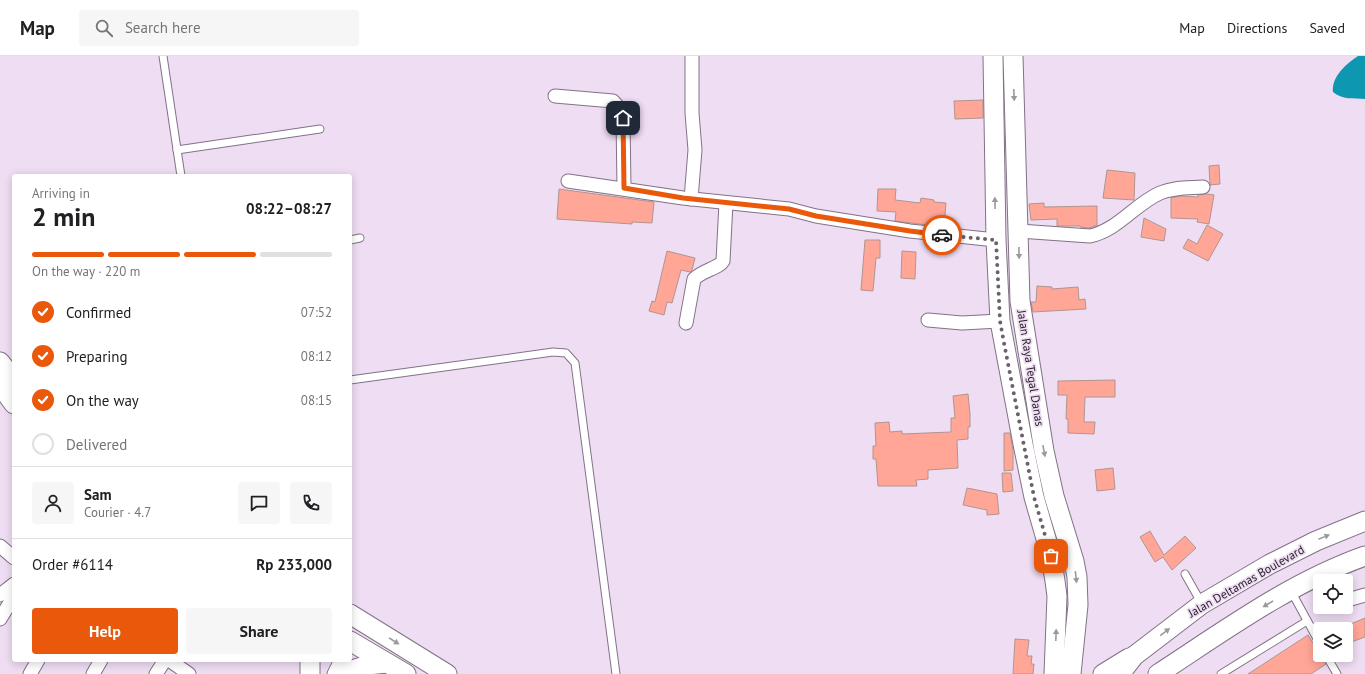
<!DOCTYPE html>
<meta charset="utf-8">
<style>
body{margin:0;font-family:"PT Sans",sans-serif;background:#f6f6f6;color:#202124;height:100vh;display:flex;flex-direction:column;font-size:15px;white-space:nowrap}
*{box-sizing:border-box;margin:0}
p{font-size:13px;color:#757577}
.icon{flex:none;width:22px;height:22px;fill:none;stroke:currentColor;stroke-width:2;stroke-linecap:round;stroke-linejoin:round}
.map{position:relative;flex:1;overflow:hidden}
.sheet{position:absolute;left:12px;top:118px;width:340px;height:488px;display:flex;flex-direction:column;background:#fff;border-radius:4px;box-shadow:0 2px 10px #0003}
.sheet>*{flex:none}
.buttons{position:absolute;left:1313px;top:518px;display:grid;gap:8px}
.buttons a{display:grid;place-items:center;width:40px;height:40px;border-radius:4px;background:#fff;box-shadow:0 2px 10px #0003;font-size:20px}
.pin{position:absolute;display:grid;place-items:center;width:34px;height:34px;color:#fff;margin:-17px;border-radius:8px;box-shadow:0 2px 6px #0006}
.courier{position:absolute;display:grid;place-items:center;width:40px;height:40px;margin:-20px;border:3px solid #ea580c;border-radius:50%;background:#fff;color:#222;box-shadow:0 1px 5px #0007}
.headline em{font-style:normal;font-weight:700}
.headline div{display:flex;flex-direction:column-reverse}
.headline{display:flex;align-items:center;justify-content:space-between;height:68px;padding:0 20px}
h1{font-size:26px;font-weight:700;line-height:30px}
.bar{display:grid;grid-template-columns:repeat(4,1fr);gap:6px 4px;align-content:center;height:48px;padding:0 20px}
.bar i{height:5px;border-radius:3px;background:#e0e0e0}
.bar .current{background:#ea580c}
.bar p{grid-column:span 4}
.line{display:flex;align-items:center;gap:10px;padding:0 20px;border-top:1px solid #e0e0e0}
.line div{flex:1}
.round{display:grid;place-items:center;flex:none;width:42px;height:42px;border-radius:4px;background:#f6f6f6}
ol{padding:0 20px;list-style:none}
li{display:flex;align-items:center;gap:12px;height:44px}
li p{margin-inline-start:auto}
li .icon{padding:4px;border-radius:50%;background:#ea580c;color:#fff;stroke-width:4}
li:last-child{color:#757577}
li i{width:22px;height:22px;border:2px solid #e0e0e0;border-radius:50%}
.button{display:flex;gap:8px;margin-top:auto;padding:8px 20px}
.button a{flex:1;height:46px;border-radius:4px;background:#ea580c;color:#fff;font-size:16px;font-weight:700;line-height:46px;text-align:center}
.button a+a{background:#f6f6f6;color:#202124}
header{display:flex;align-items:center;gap:24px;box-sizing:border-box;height:56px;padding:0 20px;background:#fff;border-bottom:1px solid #e0e0e0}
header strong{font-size:19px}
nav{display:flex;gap:22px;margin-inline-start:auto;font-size:14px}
.search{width:280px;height:36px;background:#f6f6f6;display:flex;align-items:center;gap:10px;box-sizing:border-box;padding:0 14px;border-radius:4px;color:#757577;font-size:15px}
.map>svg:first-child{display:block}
.water{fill:#0e97b1}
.building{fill:#ffa697;stroke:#b2948f}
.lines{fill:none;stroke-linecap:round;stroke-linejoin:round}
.lane-casing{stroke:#827286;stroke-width:9}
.street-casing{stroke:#827286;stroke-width:15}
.secondary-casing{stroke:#827286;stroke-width:21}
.lane{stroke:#fff;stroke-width:7}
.street{stroke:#fff;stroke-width:13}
.secondary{stroke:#fff;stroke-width:19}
.oneway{fill:#9c999d}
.done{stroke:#6b606d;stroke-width:4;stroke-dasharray:0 7.2}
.route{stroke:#ea580c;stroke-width:5}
.labels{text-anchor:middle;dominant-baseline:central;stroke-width:3.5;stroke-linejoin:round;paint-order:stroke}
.street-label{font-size:12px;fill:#241d25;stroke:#efddf3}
</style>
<header>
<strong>Map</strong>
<div class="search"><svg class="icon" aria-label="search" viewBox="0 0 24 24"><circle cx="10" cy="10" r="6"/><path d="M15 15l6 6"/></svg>Search here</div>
<nav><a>Map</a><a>Directions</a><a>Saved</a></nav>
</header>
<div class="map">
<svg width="1365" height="618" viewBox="0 0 1365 618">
<rect width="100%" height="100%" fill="#efddf3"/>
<path class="water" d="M1358 0H1365V43C1354 42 1342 44 1333 36 1331 21 1347 7 1358 0Z"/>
<g class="building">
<path d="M983 44V62L955 63 954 45Z"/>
<path d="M1219 109 1220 128 1210 129 1209 110Z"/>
<path d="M1107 114 1135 117 1134 144 1103 142Z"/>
<path d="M559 133 654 146 652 167 632 166V168L557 163Z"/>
<path d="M878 133H896L895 144 920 147 921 142 934 144V146L946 147 944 171 895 165 896 156 877 155Z"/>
<path d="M1207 138 1214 139 1209 168 1197 166 1198 163 1171 162V142L1180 140 1198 141V139Z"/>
<path d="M1044 147V151L1097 150V169L1089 172 1080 171V170H1057V163L1031 164 1029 148Z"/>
<path d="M1144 162 1166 173 1164 185 1141 181Z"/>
<path d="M1207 169 1223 178 1208 205 1183 192 1188 183 1197 188Z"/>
<path d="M865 184H880V202H876L873 235 861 234Z"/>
<path d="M667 195 695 202 692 214 690 216 681 214 672 247 667 246 664 259 649 255 652 245 655 246Z"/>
<path d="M902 195 916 196 915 223 901 222Z"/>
<path d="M1037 230 1052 231V233L1078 231 1079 244 1085 243 1086 253 1033 256 1031 246H1036Z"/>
<path d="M1115 324V341H1085L1084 366H1095L1094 378 1068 377V363H1066L1067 339H1058V325Z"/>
<path d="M968 338 970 358V371H968V383L957 384 958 412 928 414V423L916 424 917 430H878L876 403H873V390H876L875 367 889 366 890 376 902 375V378L951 376V362H955L953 340Z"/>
<path d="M1004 377H1010L1013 394V414L1004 415Z"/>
<path d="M1113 412 1115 433 1097 435 1095 414Z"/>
<path d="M1002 417H1011L1013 435 1003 436Z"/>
<path d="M967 432 997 438 999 458 987 459V454L963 449Z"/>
<path d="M1150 475 1164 499 1185 480 1196 492 1172 514 1163 501 1155 506 1140 481Z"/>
<path d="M1365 562V581L1346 588V570Z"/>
<path d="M1308 579 1326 608 1311 618H1248Z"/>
<path d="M1015 583 1029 584 1027 600H1032L1031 608H1034L1033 618H1013Z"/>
</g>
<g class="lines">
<defs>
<g id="lane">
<path d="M163 0 181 120"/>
<path d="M177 94 320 73"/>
<path d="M350 184 360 182"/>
<path d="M350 324 553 296 566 297 575 307 616 618"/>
<path d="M1185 518 1202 548"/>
<path d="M1291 535 1320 588"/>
<path d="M1326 599 1337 618"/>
<path d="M1221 618 1307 565"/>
</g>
<g id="street">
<path d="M555 40 613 45 622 55 623 62 624 132"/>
<path d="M568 125 683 142 789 153 816 160 910 175 996 184"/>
<path d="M691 143 695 94 692 57V0"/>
<path d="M1019 175 1090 180C1118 174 1135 148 1160 137 1174 131 1188 132 1203 131"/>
<path d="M928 264 962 267 1000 265"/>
<path d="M686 267 694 223C703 214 719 212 723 205L726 147"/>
<path d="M0 490 14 502"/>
<path d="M0 539 14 528"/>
<path d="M1351 543 1365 539"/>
<path d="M0 563 14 540"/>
<path d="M169 604 189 618"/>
<path d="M30 618 38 604"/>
<path d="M93 618 101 604"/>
<path d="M156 618 165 604"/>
<path d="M334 618 341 604"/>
</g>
<g id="secondary">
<path d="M993 0 996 184 1000 265 1023 388 1034 441 1051 500 1055 525 1057 540 1054 618"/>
<path d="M1013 0 1020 245 1044 395 1054 440 1074 505 1077 521 1078 549 1071 618"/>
<path d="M0 306 14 324"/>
<path d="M0 329 14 348"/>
<path d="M350 558 447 618"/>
<path d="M350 585 406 618"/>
<path d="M310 604V617"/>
<path d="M339 618 368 609 386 607"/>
<path d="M1103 618 1129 602"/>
<path d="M1120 618 1134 600 1202 548 1270 508 1316 485 1365 465"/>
<path d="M1158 618C1224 575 1291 526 1365 500"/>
</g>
</defs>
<use href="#lane" class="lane-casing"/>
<use href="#street" class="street-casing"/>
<use href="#secondary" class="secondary-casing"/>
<use href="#lane" class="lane"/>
<use href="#street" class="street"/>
<use href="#secondary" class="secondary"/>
</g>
<defs><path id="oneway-solid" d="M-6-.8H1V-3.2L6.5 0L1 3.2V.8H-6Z"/></defs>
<g class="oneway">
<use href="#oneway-solid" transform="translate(1014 39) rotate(88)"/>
<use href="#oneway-solid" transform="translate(995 147) rotate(-91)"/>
<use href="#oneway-solid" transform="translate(1019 197) rotate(89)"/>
<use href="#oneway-solid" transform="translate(1044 395) rotate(79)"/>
<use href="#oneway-solid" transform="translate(1324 481) rotate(-22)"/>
<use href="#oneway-solid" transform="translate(1076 521) rotate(83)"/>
<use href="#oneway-solid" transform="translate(1268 548) rotate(149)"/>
<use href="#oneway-solid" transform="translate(1165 576) rotate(-37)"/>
<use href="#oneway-solid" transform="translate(1056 579) rotate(-88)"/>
<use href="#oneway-solid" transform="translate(394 585) rotate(32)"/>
</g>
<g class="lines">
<path class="done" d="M942 179 996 184 1000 265 1004 287 1034 441 1051 500"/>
<path class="route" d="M623 62 624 132 683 142 789 153 816 160 910 175 942 179"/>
</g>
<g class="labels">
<g class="street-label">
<text transform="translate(1031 312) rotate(81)">Jalan Raya Tegal Danas</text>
<text transform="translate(1246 525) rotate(-30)">Jalan Deltamas Boulevard</text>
</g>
</g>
</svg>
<div class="buttons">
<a><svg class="icon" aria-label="locate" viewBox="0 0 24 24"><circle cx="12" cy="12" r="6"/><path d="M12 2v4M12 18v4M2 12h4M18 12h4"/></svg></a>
<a><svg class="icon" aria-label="layers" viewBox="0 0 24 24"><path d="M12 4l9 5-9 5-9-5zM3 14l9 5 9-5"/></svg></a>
</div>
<div class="pin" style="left:1051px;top:500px;background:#ea580c"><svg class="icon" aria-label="bag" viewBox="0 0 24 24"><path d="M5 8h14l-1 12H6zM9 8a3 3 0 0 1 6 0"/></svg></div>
<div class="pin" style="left:623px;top:62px;background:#1f2937"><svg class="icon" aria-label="home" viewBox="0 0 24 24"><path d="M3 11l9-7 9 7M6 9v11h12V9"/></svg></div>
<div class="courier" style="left:942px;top:179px"><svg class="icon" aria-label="car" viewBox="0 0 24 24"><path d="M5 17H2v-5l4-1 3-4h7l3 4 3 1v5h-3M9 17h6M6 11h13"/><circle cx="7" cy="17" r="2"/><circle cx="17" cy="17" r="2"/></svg></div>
<section class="sheet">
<div class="headline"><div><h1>2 min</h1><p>Arriving in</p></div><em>08:22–08:27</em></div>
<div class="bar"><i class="current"></i><i class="current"></i><i class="current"></i><i></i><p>On the way · 220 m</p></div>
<ol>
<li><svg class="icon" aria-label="check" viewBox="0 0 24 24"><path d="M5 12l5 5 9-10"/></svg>Confirmed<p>07:52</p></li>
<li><svg class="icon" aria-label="check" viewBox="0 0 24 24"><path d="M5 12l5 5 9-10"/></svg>Preparing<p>08:12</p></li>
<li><svg class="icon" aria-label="check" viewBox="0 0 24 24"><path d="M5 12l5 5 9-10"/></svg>On the way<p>08:15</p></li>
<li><i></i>Delivered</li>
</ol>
<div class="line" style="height:72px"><a class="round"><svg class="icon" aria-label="person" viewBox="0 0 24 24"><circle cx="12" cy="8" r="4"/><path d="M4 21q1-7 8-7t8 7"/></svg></a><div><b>Sam</b><p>Courier · 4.7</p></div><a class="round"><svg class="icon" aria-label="chat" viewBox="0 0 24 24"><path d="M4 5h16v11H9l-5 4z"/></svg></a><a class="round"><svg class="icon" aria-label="phone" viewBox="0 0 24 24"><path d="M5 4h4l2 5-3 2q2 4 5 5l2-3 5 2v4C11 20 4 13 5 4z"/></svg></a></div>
<div class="line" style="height:52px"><div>Order #6114</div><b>Rp 233,000</b></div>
<div class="button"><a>Help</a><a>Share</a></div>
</section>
</div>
